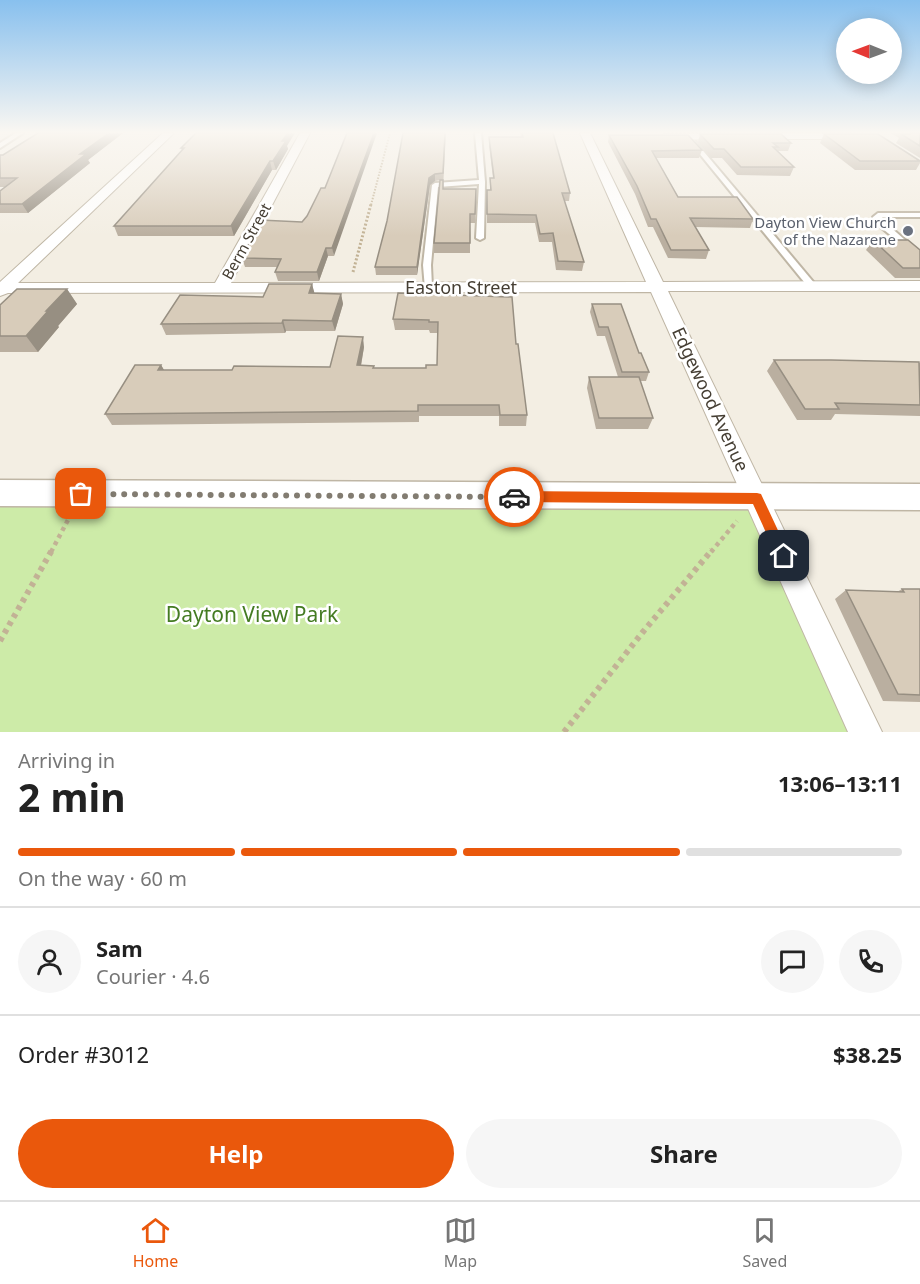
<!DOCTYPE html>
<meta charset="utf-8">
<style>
body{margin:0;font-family:"Noto Sans",sans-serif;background:#f6f6f6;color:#222;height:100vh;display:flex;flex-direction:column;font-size:22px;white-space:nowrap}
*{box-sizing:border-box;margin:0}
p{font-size:20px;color:#767676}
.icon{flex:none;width:33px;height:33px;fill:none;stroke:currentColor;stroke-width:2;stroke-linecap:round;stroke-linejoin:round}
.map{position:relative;height:732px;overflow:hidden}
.side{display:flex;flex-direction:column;background:#fff;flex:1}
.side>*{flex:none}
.needle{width:39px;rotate:271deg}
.buttons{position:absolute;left:836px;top:18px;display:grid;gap:12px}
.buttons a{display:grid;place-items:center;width:66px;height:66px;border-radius:50%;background:#fff;box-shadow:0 3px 15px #0003;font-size:30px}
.pin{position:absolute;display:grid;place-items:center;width:51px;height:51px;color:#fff;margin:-26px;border-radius:12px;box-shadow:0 3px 9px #0006}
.courier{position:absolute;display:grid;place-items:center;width:60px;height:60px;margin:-30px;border:4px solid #ea580c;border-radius:50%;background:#fff;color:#222;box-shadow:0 2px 8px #0007}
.head em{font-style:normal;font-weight:700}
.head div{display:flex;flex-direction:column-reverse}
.head{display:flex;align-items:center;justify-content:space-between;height:102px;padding:0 18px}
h1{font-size:39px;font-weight:700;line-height:45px}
.bar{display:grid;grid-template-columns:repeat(4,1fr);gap:9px 6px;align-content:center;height:72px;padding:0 18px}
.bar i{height:8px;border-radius:4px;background:#e0e0e0}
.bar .on{background:#ea580c}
.bar p{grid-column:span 4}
.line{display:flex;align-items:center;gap:15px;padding:0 18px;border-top:2px solid #e0e0e0}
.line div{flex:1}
.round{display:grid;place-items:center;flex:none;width:63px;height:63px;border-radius:32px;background:#f6f6f6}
.action{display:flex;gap:12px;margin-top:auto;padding:12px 18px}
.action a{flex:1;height:69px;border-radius:36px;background:#ea580c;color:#fff;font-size:24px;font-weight:700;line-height:69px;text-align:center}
.action a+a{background:#f6f6f6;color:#222}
.dock{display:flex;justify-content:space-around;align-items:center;height:84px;border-top:2px solid #e0e0e0;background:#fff;font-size:16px;color:#767676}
.dock a{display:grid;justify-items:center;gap:3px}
.dock .on{color:#ea580c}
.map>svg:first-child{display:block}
.green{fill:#cdeba8}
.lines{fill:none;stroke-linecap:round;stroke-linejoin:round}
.service-casing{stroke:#bfb6a5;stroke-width:4}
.minor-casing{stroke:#bfb6a5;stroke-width:2}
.tertiary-casing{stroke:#bfb6a5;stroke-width:3}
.path-far3{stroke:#c2b295;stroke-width:2;stroke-dasharray:1.5 1.5;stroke-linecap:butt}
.path-far2{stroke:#c2b295;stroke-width:3;stroke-dasharray:2 2;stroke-linecap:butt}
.path-far1{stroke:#c2b295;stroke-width:4.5;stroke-dasharray:4 4;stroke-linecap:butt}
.path{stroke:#c2b295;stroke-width:6;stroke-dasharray:4.5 4.5;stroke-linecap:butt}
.service{fill:#fff;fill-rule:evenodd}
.minor{fill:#fff;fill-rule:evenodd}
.tertiary{fill:#fff;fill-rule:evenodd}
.wall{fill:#baafa0}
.shaded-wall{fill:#978f82}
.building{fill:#d8ccba;stroke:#978f82;stroke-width:1.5}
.route{fill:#ea580c}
.done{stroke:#827c71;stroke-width:6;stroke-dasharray:0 10.8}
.worship-dot{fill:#6b7280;stroke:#fff;stroke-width:2}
.labels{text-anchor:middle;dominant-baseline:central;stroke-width:5;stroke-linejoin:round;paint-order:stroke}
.far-worship-label{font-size:15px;fill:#5b616d;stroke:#fff;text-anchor:end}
.far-street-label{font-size:15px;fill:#453e33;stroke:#fff}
.street-label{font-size:18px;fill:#453e33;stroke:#fff}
.near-park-label{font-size:21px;fill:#447b22;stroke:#fff}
</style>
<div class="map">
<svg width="920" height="732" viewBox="0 0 920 732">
<rect width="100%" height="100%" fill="#f3eee3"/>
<path class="green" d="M0 493 757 498 865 732H0Z"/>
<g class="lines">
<defs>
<g id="service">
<path d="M16 133H23L0 148V143Z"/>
<path d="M475 133H481L485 182 484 238 480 240 476 238 479 184 438 187 431 265 432 287 431 289H425L423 265 432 185 435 183 479 180Z"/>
<path d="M690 140H694L815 284V288H809L690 142Z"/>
<path d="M878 213H920V217H883L881 219 920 253V259L873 221V217Z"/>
</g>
<g id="minor">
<path d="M163 133H174L18 283H215L300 133H310L231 283 646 282 580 133H590L663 282 920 281V291H668L882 732H848L651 292 8 293 0 296V282Z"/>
<path d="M727 133 730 136 725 139 664 140 659 137 664 134Z"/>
<path d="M755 133H850L853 136 848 139H757L752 136Z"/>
</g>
<path id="tertiary" d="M0 480 920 484V510L0 506Z"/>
</defs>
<use href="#service" class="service-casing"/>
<use href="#minor" class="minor-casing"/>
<use href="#tertiary" class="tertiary-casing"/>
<path class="path-far3" d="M371 205 390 133"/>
<path class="path-far2" d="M353 272 371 204"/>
<g class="path-far1">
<path d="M51 552 69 518"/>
<path d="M711 552 737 521"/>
</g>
<g class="path">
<path d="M0 641 52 550"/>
<path d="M564 732 642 633 712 550"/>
</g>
<use href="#service" class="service"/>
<use href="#minor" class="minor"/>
<use href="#tertiary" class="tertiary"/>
</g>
<g class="wall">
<path d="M38 133H123L88 160 90 163 28 213H0V191L5 187H0V155H3Z"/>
<path d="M446 133 443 189H476L475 223H470V253H434V243L440 180 435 181 430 185 417 275H376L375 267Z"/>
<path d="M520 133H553L570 193 569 201H564L584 262 582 271 556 270 552 242H539L535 223H487V190H490V178H493L489 145V137H521Z"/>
<path d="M891 133H920V158L896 143 899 138Z"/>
<path d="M700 134 791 143 788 151H778L794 167 790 176 737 175 722 158H711L698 142Z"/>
<path d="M824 134 920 160V163L916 170H855L820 143Z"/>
<path d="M609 135 702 150 699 158H656L678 197 753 219 750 228 695 227 709 250 706 259 668 258 653 227H648L635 194 608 142Z"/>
<path d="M287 146 288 149 276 170H272L234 236H118L114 226 182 151 181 148Z"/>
<path d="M321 188 334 256H328L319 281H278L275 272 277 267H245L242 258 302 222 307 216Z"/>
<path d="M873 240 920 250V278H895L866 250Z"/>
<path d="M312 284 314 293 341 294 343 304 335 331H286L285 333 166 335 161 324Z"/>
<path d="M67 289 77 304 58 326 59 327 38 352H0V305Z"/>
<path d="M512 297 516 344 527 415 526 426H499V416H419V422L112 425 105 414 161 365 164 370H232L330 367 364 347 361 366H374V368H426L437 365V333H430L429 330H395L393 319Z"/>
<path d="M592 304 639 353 649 372 646 381H640L653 418 648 429H596L587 388 589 377H618L605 336H597L590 312Z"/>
<path d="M774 360 920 363V416L835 414 831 420H797L767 371Z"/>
<path d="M902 589H920V702L883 701 835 599 846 590 897 592Z"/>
</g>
<g class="shaded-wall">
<path d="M109 133H123L88 160 90 163 28 213 22 204 80 154Z"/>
<path d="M288 133H295L287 146 288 149 276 170 273 161 282 141Z"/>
<path d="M374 133H377L334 256 332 248Z"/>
<path d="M270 161 272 170 234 236 231 226Z"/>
<path d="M435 174V181L430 185 417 275V267L429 178Z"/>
<path d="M326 248 328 256 319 281 317 272Z"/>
<path d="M312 284 315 295 309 293Z"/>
<path d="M67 289 77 304 58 326 59 327 38 352 26 336 46 311Z"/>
<path d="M341 294 343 304 335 331 332 321Z"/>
<path d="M283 320 286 331 285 333 282 323Z"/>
<path d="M363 337 364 347 359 376 357 365Z"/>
<path d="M161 365 167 375 158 370Z"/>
</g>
<g class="building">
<path d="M38 133H109L80 154H86L22 204H0V191L17 178H0V155H3Z"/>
<path d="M196 133H288L282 141H286L273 161H270L231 226H114L184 148H181Z"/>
<path d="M347 133H374L332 248H326L317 272H275L281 259 242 258 260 220 302 222 307 216 321 188H325Z"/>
<path d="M403 133H445L443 173 435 174 429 178 417 267H375L387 221Z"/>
<path d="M522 133H553L570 193H562L584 262 558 261 553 233 540 234 536 215 487 214V190H491L490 178H494L489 137H523Z"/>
<path d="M909 133H920V146L901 134H911Z"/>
<path d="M700 134H781L791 143H773L778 147H773L794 167H741L724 149H714Z"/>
<path d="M824 134H878L920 161H860Z"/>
<path d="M609 135H688L702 150 652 151 678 197H737L753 219 690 218 709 250H671L656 219H651L637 186Z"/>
<path d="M440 180H443V189H476L475 214H470V243H434Z"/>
<path d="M873 240H908L920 250V268H903Z"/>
<path d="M269 284H312L309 293 341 294 332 321 283 320 282 323 161 324 180 295 263 297Z"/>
<path d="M17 289H67L46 311H48L26 336H0V305Z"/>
<path d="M398 293 512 297 516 344H518L527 415H500L499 405H418V411L105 414 135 365H161L158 370H232L234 366 330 367 338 336 363 337 357 365 374 366 373 368H426V365H437L438 322H429V320L393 319Z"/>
<path d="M592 304H621L639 353H641L649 372H622L608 327H599Z"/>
<path d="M774 360H831L919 362 920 405 835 403 839 409H805Z"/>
<path d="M589 377H639L653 418H599Z"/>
<path d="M902 589H920V695L898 694 846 590 904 592Z"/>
</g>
<linearGradient id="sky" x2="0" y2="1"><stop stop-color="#88c0ee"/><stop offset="0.56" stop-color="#faf7f2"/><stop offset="1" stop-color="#faf7f2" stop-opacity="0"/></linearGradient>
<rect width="920" height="236" fill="url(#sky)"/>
<path class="route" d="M514 491 757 493 761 494 790 556 789 561 784 563 779 561 753 504 514 502 508 497Z"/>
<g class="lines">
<path class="done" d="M81 494 514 497"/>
</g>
<circle class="worship-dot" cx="908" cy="231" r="6"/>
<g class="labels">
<g class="far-worship-label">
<text x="896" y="222">Dayton View Church<tspan x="896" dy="17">of the Nazarene</tspan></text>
</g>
<g class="far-street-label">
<text transform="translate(246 241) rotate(-61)">Berm Street</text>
</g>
<g class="street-label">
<text x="461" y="287">Easton Street</text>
<text transform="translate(711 399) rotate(65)">Edgewood Avenue</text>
</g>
<g class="near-park-label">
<text x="252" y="614">Dayton View Park</text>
</g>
</g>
</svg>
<div class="buttons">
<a><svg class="needle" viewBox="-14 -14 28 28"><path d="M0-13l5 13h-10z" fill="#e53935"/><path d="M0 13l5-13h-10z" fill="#767676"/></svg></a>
</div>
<div class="pin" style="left:81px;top:494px;background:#ea580c"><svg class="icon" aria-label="bag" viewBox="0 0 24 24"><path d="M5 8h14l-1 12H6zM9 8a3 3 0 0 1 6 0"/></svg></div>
<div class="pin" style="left:784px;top:556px;background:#1f2937"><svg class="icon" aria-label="home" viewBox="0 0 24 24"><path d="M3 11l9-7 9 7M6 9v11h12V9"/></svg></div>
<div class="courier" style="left:514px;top:497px"><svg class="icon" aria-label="car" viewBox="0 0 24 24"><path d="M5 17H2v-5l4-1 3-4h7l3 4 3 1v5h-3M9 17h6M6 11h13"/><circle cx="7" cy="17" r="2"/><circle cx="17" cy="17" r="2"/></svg></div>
</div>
<section class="side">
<div class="head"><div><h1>2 min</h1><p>Arriving in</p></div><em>13:06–13:11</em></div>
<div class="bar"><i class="on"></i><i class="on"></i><i class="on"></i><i></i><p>On the way · 60 m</p></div>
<div class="line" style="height:108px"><a class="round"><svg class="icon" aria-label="person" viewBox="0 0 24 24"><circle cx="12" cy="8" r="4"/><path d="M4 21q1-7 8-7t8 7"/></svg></a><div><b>Sam</b><p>Courier · 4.6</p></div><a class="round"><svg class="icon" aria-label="chat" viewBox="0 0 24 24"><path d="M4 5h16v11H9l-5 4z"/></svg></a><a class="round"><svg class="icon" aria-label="phone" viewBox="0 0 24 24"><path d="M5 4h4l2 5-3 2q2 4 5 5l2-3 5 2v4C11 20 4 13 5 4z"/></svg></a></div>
<div class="line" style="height:78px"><div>Order #3012</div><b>$38.25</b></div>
<div class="action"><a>Help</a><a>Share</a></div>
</section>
<nav class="dock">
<a class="on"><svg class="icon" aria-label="home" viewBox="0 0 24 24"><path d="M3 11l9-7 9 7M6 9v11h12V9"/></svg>Home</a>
<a><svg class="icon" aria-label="map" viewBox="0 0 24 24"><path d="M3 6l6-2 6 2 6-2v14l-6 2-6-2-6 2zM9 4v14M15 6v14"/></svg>Map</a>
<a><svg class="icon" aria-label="saved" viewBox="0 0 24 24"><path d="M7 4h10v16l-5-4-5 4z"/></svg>Saved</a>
</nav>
